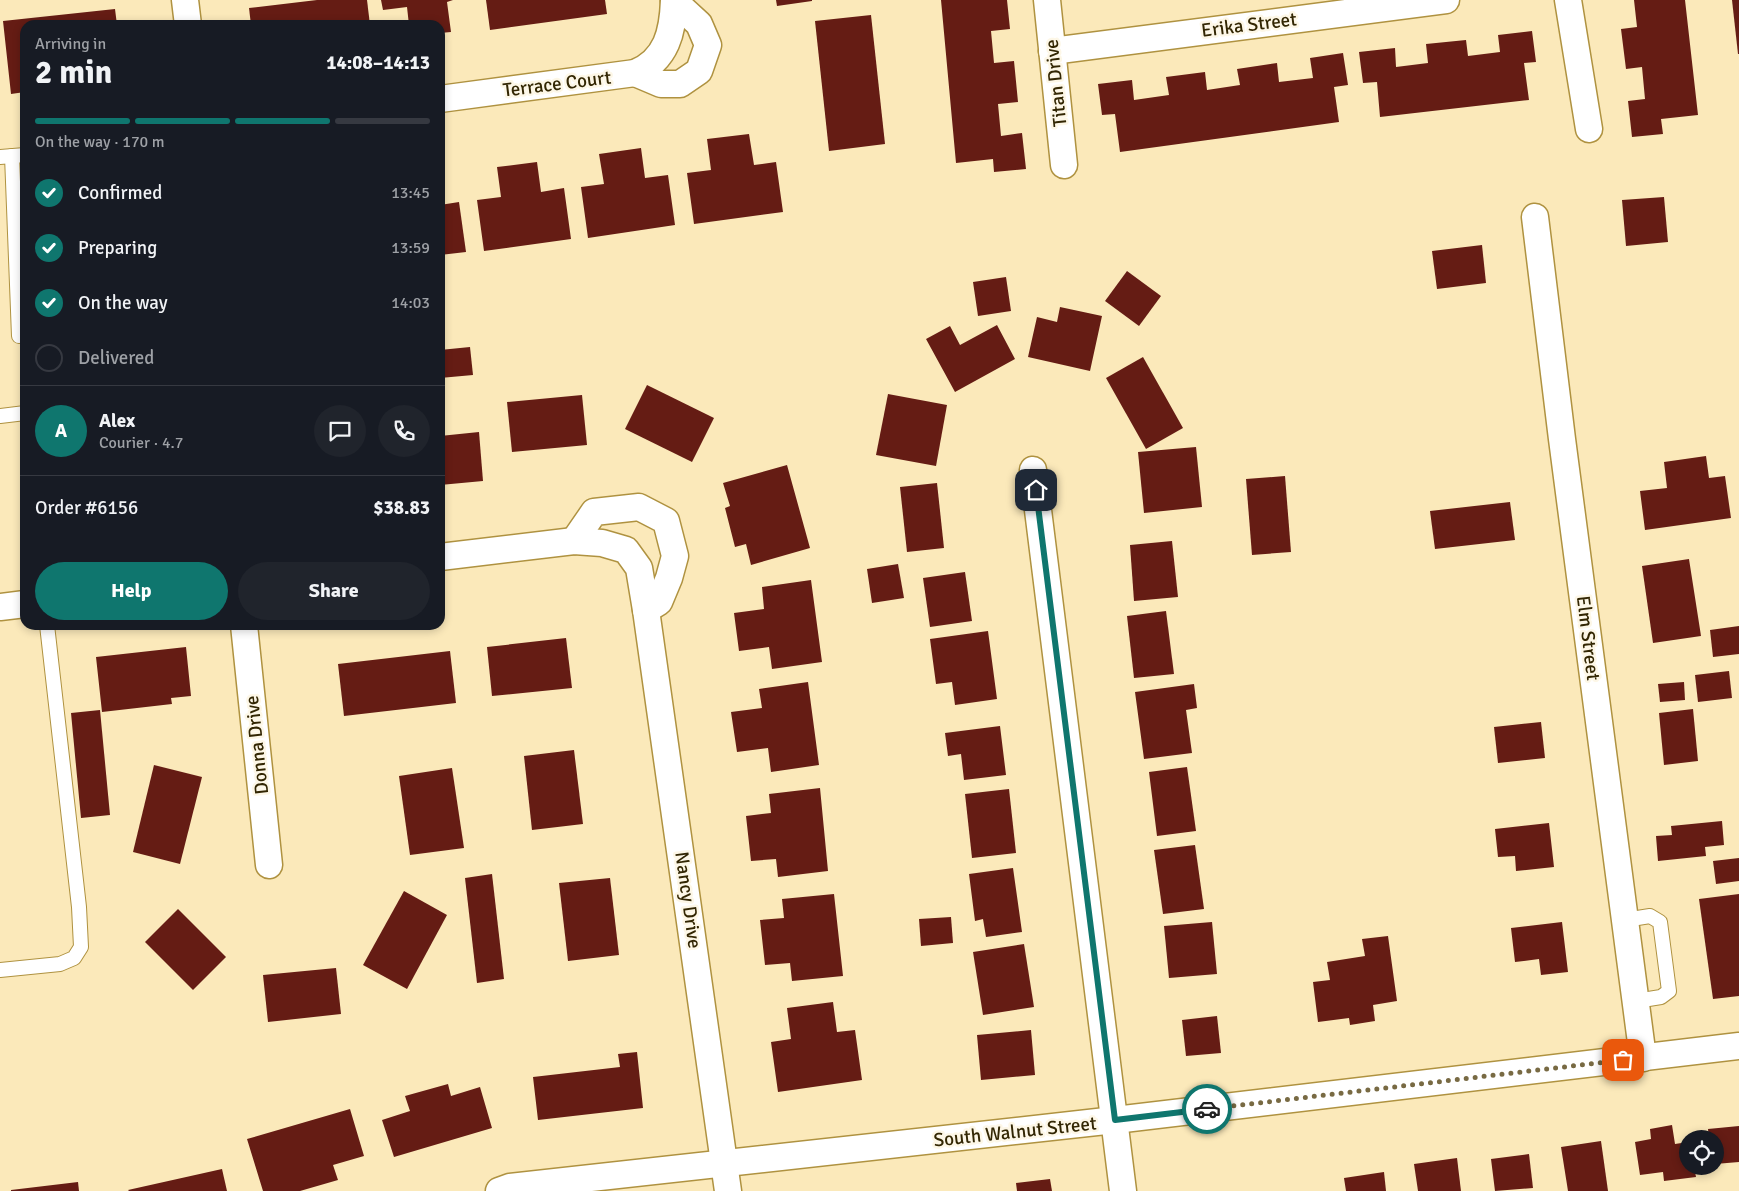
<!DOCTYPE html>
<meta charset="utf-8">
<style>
body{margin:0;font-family:Signika,sans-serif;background:#20242c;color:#f1f3f6;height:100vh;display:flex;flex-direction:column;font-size:19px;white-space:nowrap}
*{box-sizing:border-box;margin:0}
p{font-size:16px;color:#9ea1a6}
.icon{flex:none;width:28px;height:28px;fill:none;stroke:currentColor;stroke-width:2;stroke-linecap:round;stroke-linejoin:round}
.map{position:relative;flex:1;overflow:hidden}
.sheet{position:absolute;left:20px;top:20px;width:425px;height:610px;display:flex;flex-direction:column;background:#171b24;border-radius:15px;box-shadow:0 2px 8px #0003}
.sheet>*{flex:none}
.fabs{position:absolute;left:1679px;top:1130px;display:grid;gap:10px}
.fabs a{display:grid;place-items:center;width:45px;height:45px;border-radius:50%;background:#171b24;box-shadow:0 2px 8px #0003;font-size:25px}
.pin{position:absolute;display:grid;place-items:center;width:42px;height:42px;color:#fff;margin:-21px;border-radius:10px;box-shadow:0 2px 8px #0006}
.courier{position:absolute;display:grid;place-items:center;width:50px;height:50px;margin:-25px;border:4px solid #0f766e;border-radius:50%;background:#fff;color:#222;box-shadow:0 1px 6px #0007}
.headline em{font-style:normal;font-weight:700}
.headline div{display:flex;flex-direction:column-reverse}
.headline{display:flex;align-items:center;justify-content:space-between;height:85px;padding:0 15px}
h1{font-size:32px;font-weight:700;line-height:38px}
.bar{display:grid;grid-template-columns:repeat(4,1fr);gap:8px 5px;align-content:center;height:60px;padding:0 15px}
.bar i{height:6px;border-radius:4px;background:#363941}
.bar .current{background:#0f766e}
.bar p{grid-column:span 4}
.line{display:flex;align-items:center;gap:12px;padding:0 15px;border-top:1px solid #363941}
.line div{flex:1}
.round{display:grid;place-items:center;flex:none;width:52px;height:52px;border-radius:26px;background:#20242c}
ol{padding:0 15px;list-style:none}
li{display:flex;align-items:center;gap:15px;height:55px}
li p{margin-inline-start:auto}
li .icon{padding:5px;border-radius:50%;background:#0f766e;color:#fff;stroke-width:4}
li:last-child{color:#9ea1a6}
li i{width:28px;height:28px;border:2px solid #363941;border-radius:50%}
.cta{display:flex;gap:10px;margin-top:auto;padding:10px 15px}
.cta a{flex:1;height:58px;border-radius:30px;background:#0f766e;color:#fff;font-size:20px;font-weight:700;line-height:58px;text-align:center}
.cta a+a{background:#20242c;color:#f1f3f6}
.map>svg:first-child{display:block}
.building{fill:#651c14}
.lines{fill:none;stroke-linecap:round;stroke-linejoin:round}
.lane-casing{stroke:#af9240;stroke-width:16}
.street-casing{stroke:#af9240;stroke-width:29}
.lane{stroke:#fff;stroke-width:14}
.street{stroke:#fff;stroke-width:26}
.done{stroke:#786a43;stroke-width:5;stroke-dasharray:0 9}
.route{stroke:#0f766e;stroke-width:6}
.labels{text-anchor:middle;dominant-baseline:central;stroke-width:5;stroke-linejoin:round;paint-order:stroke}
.street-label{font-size:19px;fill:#322603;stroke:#fdf7e7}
</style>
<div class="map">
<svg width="1739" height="1191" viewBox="0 0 1739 1191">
<rect width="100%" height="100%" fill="#fbe9ba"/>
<g class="building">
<path d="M317 0H367L370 25H251L249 8Z"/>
<path d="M381 0H453L447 2 451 32 440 33V25H409L407 7 383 10Z"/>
<path d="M486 0H605L607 14 490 30Z"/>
<path d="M776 0H812V1L777 6Z"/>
<path d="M941 0H1007L1010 29 991 31 994 63 1014 61 1018 102 998 104 1001 136 1022 133 1026 169 994 172 993 159 956 163Z"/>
<path d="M1634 0H1685L1698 115 1661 119 1663 134 1632 137 1628 101 1645 99 1642 67 1626 69 1621 29 1637 27Z"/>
<path d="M1732 0H1739V54H1738Z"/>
<path d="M115 9 117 25H25V92L11 94 3 21Z"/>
<path d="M871 15 885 144 829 151 815 21Z"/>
<path d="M1532 31 1536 62 1524 63 1529 100 1380 117 1377 82 1363 83 1359 52 1395 48 1396 67 1428 63 1426 44 1466 40 1468 56 1500 52 1498 35Z"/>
<path d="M1343 53 1348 85 1334 87 1339 122 1120 152 1115 114 1102 115 1098 84 1132 80 1134 100 1169 95 1166 77 1205 72 1207 90 1240 85 1237 69 1277 63 1279 82 1313 78 1310 58Z"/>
<path d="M749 134 754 165 776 162 783 212 694 224 687 173 711 170 707 139Z"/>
<path d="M641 148 645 178 668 175 675 225 588 238 581 187 604 184 599 154Z"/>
<path d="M537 162 541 192 564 188 571 239 484 251 477 200 501 197 497 167Z"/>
<path d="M1664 197 1668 242 1626 246 1622 200Z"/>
<path d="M459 202 466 252 440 255V205Z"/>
<path d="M1482 245 1486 283 1437 289 1432 251Z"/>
<path d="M1127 271 1161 296 1139 326 1105 301Z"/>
<path d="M1006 277 1011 311 978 316 973 282Z"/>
<path d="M1060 307 1102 316 1090 371 1028 357 1037 317 1057 322Z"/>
<path d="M997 325 1015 359 955 392 926 339 950 326 960 345Z"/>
<path d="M470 347 473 375 440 378V350Z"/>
<path d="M1143 357 1183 428 1146 449 1106 378Z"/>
<path d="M647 385 714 418 692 462 625 429Z"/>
<path d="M888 394 947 405 936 466 876 455Z"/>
<path d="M582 395 587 445 512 452 507 402Z"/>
<path d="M479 432 483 481 440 485V436Z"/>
<path d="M1196 447 1202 507 1144 513 1138 452Z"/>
<path d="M1706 456 1709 478 1725 476 1731 518 1645 530 1640 491 1667 488 1664 462Z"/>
<path d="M787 465 810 548 751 565 746 544 735 547 725 508 730 506 723 483Z"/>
<path d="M1285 476 1291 552 1252 555 1246 479Z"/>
<path d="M937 483 944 548 907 552 900 487Z"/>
<path d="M1510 502 1515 540 1435 549 1430 511Z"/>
<path d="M1172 541 1178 597 1134 601 1130 545Z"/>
<path d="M1689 559 1701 636 1653 643 1642 566Z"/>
<path d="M898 564 904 598 872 603 867 569Z"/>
<path d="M965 572 972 621 930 627 923 578Z"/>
<path d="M811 580 822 662 772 669 769 647 739 651 734 613 764 609 762 587Z"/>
<path d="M1166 611 1174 674 1134 678 1127 616Z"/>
<path d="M1739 626V654L1713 657 1710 630Z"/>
<path d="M988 631 997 699 955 705 952 682 936 684 930 639Z"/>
<path d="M566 638 572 688 492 696 487 647Z"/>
<path d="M186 647 191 696 171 698 172 704 102 712 96 657Z"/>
<path d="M450 651 456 703 344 716 338 664Z"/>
<path d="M1729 671 1732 698 1698 702 1695 675Z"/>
<path d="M808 682 819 765 771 772 768 748 737 752 731 712 762 708 759 689Z"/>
<path d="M1684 682 1685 700 1660 702 1658 684Z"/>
<path d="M1194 684 1197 708 1186 710 1192 753 1144 759 1135 692Z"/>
<path d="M1693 709 1698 761 1664 765 1659 713Z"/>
<path d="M100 710 110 815 81 818 71 713Z"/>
<path d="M1541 722 1545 758 1498 763 1494 727Z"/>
<path d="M1000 726 1006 775 964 780 961 754 948 756 945 733Z"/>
<path d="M574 750 583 824 532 830 524 756Z"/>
<path d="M154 765 202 777 180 864 133 852Z"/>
<path d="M1187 767 1196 831 1157 836 1149 772Z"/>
<path d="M452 768 464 848 410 855 399 776Z"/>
<path d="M820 788 828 871 778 877 776 859 751 861 746 816 771 813 769 794Z"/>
<path d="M1009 789 1016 853 972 858 965 794Z"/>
<path d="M1722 821 1724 845 1705 847 1706 856 1658 861 1656 836 1672 835 1671 826Z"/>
<path d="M1549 823 1554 867 1516 871 1515 856 1498 857 1495 829Z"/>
<path d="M1195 845 1204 909 1163 914 1154 850Z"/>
<path d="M1739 858V881L1716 884 1713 861Z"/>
<path d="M1013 868 1022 932 986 937 983 919 975 921 969 874Z"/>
<path d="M492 874 504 979 477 983 465 878Z"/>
<path d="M610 878 619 955 568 961 559 883Z"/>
<path d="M404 891 447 915 407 989 363 965Z"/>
<path d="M834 894 843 976 792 981 790 963 765 965 760 920 784 918 782 899Z"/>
<path d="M1739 894V996L1713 999 1699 899Z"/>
<path d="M178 909 226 957 193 990 145 942Z"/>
<path d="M951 917 953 943 921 946 919 919Z"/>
<path d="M1212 922 1217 974 1169 978 1164 926Z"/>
<path d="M1562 922 1568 972 1541 975 1539 959 1515 962 1511 928Z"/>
<path d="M1388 936 1397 1001 1373 1005 1375 1021 1350 1025 1349 1018 1318 1022 1313 982 1330 980 1327 962 1365 956 1362 939Z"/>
<path d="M1024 944 1034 1007 983 1015 973 952Z"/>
<path d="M336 968 341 1014 268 1022 263 975Z"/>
<path d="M833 1002 837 1032 855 1030 862 1080 778 1092 771 1042 791 1039 787 1008Z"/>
<path d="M1217 1016 1221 1053 1186 1056 1182 1020Z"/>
<path d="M1031 1030 1035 1075 981 1080 977 1035Z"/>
<path d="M637 1052 643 1108 538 1120 533 1077 620 1067 618 1054Z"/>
<path d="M448 1084 451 1096 480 1087 492 1128 394 1157 382 1120 410 1111 405 1096Z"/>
<path d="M350 1109 364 1156 333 1165 338 1180 300 1191H263L247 1139Z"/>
<path d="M1672 1125 1675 1144 1688 1142V1166H1694L1696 1177 1664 1181 1663 1172 1640 1175 1635 1142 1651 1139 1650 1129Z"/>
<path d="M1739 1126V1162L1715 1164V1139H1709L1708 1129Z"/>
<path d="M1601 1141 1608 1191H1568L1561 1147Z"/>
<path d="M1529 1154 1533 1188 1495 1191 1491 1159Z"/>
<path d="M1457 1158 1461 1191H1418L1414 1164Z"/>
<path d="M222 1169 227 1191H129L128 1190Z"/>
<path d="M1384 1172 1386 1191H1346L1344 1178Z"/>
<path d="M1050 1179 1052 1191H1017L1016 1183Z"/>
<path d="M78 1182 79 1191H11V1190Z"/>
</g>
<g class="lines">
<defs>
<g id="lane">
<path d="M12 156 19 336"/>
<path d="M0 157 25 155"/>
<path d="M0 416 25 413"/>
<path d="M1625 920 1650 916 1660 922 1669 991 1661 997 1636 1001"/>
<path d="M0 970 60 964 74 958 81 947 79 907 47 625"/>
</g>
<g id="street">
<path d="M185 0 188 25"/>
<path d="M1047 0 1064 165"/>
<path d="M1568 0 1589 129"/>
<path d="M1052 51 1446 0"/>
<path d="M635 73 661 84H680L699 71 708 45 699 24 674 1"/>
<path d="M440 99 635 73C667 60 673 31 674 0"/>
<path d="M1535 217 1562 439 1643 1058"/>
<path d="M1033 470 1123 1191"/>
<path d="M574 541 594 512 639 507 666 521 675 556 669 578 659 602 646 610"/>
<path d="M440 557 574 541 602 543 626 550 639 568 646 610 728 1191"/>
<path d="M0 607 25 604"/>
<path d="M244 625 269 865"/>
<path d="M499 1191 510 1187 1115 1120 1739 1046"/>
</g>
</defs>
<use href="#lane" class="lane-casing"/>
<use href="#street" class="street-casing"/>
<use href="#lane" class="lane"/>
<use href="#street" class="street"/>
</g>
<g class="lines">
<path class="done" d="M1207 1109 1623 1060"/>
<path class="route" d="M1036 490 1115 1120 1207 1109"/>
</g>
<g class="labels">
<g class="street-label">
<text transform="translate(1249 25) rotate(-7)">Erika Street</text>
<text transform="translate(1056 83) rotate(-96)">Titan Drive</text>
<text transform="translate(557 84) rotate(-7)">Terrace Court</text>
<text transform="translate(1588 638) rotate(83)">Elm Street</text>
<text transform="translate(257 745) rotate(-96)">Donna Drive</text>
<text transform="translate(688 900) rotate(82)">Nancy Drive</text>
<text transform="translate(1015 1132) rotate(-6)">South Walnut Street</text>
</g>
</g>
</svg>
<div class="fabs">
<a><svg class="icon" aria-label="locate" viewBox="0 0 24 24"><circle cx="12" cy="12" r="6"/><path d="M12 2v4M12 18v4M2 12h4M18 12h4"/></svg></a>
</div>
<div class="pin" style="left:1623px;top:1060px;background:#ea580c"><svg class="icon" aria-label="bag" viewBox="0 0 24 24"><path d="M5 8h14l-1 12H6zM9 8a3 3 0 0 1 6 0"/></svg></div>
<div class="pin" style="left:1036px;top:490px;background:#1f2937"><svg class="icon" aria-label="home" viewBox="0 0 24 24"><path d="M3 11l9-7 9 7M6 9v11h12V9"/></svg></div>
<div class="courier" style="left:1207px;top:1109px"><svg class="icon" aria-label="car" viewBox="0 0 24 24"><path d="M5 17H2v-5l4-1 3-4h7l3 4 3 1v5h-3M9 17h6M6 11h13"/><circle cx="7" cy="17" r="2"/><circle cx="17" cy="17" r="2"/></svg></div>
<section class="sheet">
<div class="headline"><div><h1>2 min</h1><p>Arriving in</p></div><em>14:08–14:13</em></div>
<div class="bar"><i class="current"></i><i class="current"></i><i class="current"></i><i></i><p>On the way · 170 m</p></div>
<ol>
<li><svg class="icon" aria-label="check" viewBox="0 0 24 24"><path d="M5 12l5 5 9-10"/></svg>Confirmed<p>13:45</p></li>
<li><svg class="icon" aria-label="check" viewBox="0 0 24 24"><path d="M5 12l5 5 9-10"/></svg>Preparing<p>13:59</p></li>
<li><svg class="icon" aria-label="check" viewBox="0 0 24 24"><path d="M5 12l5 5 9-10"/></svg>On the way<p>14:03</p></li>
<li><i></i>Delivered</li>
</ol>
<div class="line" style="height:90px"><b class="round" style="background:#0f766e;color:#fff">A</b><div><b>Alex</b><p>Courier · 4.7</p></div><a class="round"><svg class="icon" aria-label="chat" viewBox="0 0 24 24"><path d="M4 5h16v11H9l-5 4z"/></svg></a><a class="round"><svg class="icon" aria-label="phone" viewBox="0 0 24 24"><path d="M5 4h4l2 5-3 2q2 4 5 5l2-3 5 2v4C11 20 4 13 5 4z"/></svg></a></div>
<div class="line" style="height:65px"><div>Order #6156</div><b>$38.83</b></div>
<div class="cta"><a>Help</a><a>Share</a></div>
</section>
</div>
